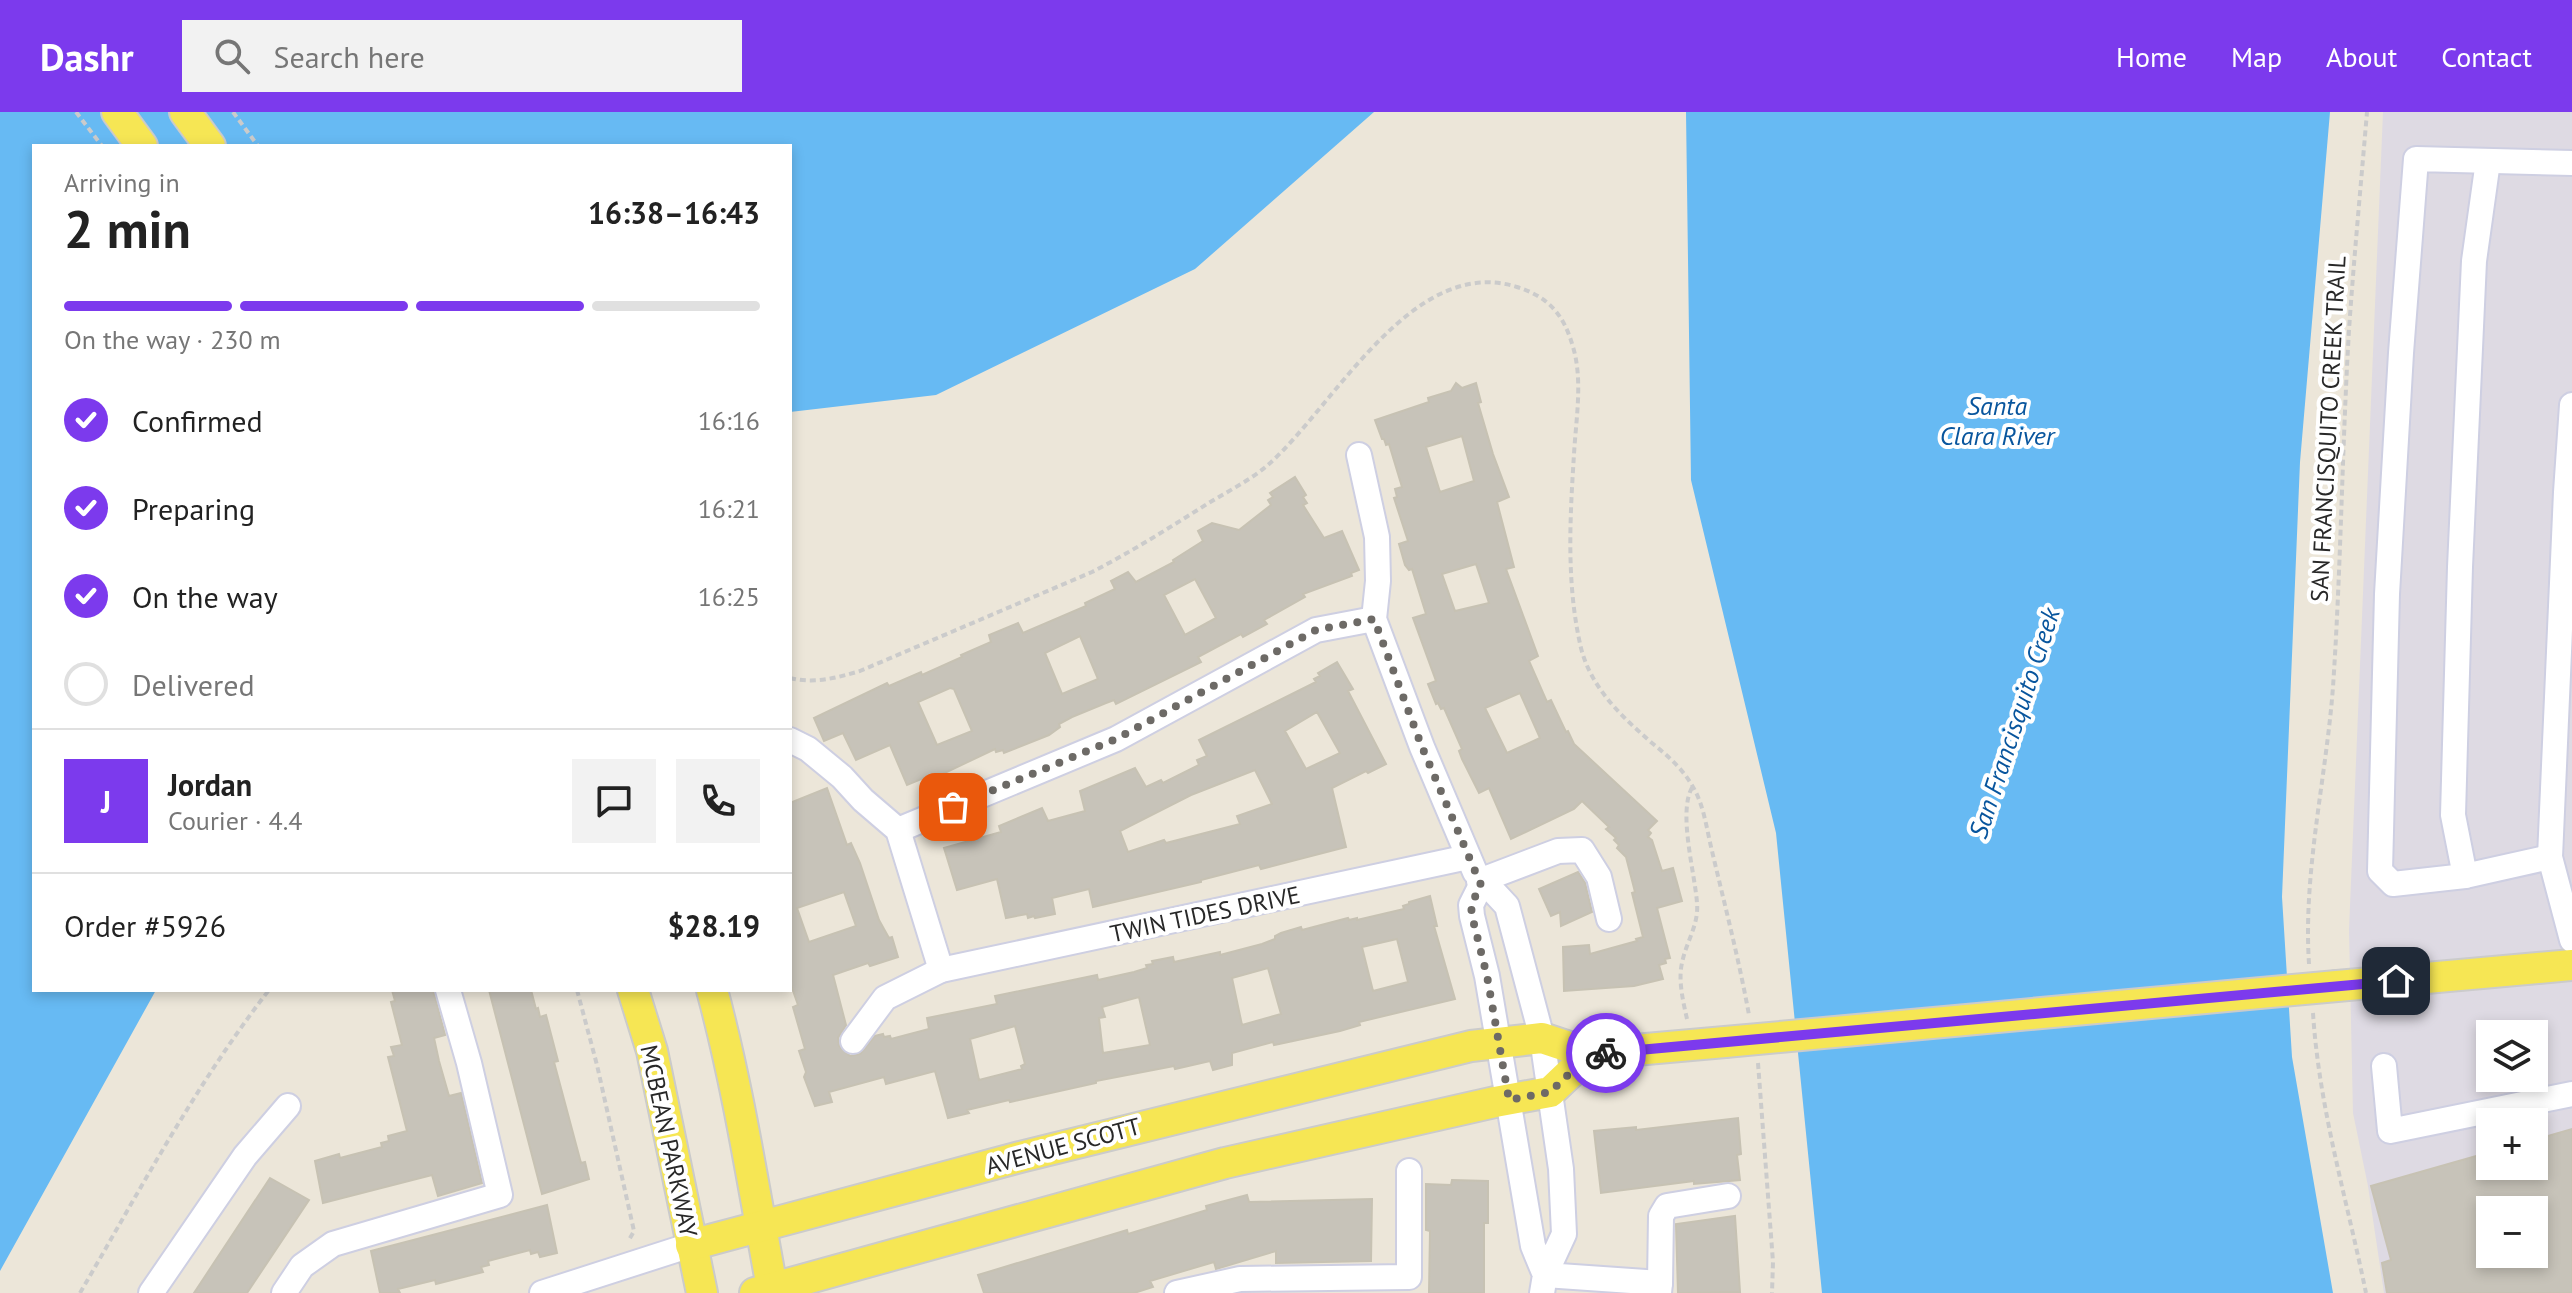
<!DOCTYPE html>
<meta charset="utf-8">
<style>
body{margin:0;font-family:"PT Sans",sans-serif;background:#f2f2f2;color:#222;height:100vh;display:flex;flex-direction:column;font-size:30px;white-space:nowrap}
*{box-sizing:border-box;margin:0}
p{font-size:26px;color:#767676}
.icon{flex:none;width:44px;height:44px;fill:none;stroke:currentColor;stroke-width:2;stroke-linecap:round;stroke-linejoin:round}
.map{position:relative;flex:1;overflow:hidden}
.side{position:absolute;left:32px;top:32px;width:760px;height:848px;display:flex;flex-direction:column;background:#fff;border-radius:0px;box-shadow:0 4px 12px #0003}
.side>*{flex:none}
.buttons{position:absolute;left:2476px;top:908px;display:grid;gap:16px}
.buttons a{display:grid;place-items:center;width:72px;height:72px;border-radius:0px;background:#fff;box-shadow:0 4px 12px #0003;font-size:40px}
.pin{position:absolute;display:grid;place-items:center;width:68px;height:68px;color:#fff;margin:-34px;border-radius:16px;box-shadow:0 4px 12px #0006}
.courier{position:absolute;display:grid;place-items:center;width:80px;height:80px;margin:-40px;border:6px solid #7c3aed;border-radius:50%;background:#fff;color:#222;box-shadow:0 2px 10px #0007}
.summary em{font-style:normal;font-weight:700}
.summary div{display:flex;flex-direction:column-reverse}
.summary{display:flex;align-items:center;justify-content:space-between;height:136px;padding:0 32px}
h1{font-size:52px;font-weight:700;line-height:60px}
.bar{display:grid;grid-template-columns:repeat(4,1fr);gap:12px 8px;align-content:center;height:96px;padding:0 32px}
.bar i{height:10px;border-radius:6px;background:#e0e0e0}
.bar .current{background:#7c3aed}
.bar p{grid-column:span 4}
.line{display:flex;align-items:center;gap:20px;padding:0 32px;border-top:2px solid #e0e0e0}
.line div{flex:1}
.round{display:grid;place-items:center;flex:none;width:84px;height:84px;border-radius:0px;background:#f2f2f2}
ol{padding:0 32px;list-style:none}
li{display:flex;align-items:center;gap:24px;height:88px}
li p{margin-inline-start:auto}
li .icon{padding:8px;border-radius:50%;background:#7c3aed;color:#fff;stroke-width:4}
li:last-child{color:#767676}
li i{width:44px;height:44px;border:4px solid #e0e0e0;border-radius:50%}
header{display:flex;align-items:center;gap:48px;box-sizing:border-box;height:112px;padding:0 40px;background:#7c3aed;color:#fff}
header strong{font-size:38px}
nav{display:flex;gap:44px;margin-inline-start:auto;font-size:28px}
.search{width:560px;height:72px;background:#f2f2f2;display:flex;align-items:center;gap:20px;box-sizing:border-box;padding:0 28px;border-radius:0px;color:#767676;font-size:30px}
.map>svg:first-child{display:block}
.industrial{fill:#dedae3;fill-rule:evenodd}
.water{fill:#67baf3}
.building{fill:#c7c3b9;stroke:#c7c2b3;stroke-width:2;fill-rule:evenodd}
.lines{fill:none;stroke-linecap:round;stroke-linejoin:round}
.minor-casing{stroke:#cecfe2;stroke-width:28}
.major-casing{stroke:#cbcbcb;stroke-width:34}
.path{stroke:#cbcbcb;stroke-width:4;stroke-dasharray:6 4;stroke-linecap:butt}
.minor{stroke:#fff;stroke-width:24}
.major{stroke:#f6e654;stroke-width:30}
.major-bridge-casing{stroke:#cbcbcb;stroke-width:34;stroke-linecap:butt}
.major-bridge{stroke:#f6e654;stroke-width:30}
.done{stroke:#6d6a66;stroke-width:8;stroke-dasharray:0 14.4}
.route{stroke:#7c3aed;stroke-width:10}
.labels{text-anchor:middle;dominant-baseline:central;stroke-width:8;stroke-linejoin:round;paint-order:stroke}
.street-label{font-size:24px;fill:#282828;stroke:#fff}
.water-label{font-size:26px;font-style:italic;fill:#08559d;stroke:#fff}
</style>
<header>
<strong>Dashr</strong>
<div class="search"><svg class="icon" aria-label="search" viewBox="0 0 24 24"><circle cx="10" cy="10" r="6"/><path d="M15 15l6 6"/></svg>Search here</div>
<nav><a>Home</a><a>Map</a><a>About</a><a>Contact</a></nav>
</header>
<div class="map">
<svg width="2572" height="1181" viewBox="0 0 2572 1181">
<rect width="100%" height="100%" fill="#ece6d9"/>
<path class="industrial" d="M2383 0H2572V1181H2384L2368 1074 2353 1001 2349 818ZM2490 922H2534V966H2490ZM2490 1010H2534V1054H2490ZM2490 1098H2534V1142H2490Z"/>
<g class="water">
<path d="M0 0H1374L1195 157 936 283 790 300V34H34V878H156L0 1159Z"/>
<path d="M1686 0H2330L2300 350 2282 785 2292 945 2333 1181H1822L1776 721 1691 368Z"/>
</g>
<g class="building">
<path d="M1456 271 1462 276 1476 271 1481 290 1478 291 1493 342 1509 385 1497 390 1514 455 1506 457 1538 544 1529 549 1547 590 1551 588 1566 620 1568 619 1574 632 1657 709 1648 718 1651 721 1648 725 1652 728 1662 759 1673 756 1682 789 1657 796 1670 846 1665 847 1666 851 1659 853 1663 867 1634 874 1564 879 1563 835 1589 833 1590 842 1637 829 1636 827 1643 825 1632 781 1635 780 1626 745 1617 736 1619 733 1614 728 1616 726 1606 717 1609 715 1582 689 1574 697 1511 727 1489 676 1479 681 1462 647 1459 639 1462 637 1444 596 1441 597 1438 591 1436 592 1428 572 1436 569 1413 506 1426 502 1412 457 1409 458 1405 453 1399 432 1408 429 1394 386 1397 385 1395 377 1402 375 1389 332 1386 333 1384 327H1382L1375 308 1429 290 1428 286 1451 279ZM1462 324 1474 369 1440 380 1426 335ZM1476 452 1489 491 1455 499 1442 462ZM1520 581 1540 626 1507 641 1485 596Z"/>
<path d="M1295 365 1306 383 1303 385 1307 391 1303 393 1324 426 1342 419 1359 458 1351 461 1352 464 1303 482 1305 485 1264 508 1267 512 1243 525 1241 522 1198 545 1201 550 1116 592 1114 588 1106 591 1072 605 1059 612 1060 615 1049 623 1004 641 1003 638 996 640 995 637 928 669 926 665 907 673 890 633 856 648 843 621 824 629 814 606 887 571 889 574 921 560 922 563 962 545 961 543 991 530 989 523 1018 511 1023 521 1086 494 1085 491 1115 477 1111 469 1128 460 1136 470 1174 450 1173 448 1203 429 1198 419 1212 411 1239 418 1271 393 1268 388 1273 385 1270 381ZM1195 467 1216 506 1185 523 1164 483ZM1080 524 1098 567 1062 582 1045 541ZM950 576 954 577 972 619 937 633 918 590Z"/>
<path d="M1337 550 1353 577 1348 579 1386 652 1368 661 1366 659 1332 676 1346 735 1261 757 1259 753 1201 768V770L1093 795 1089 777 1052 786 1055 802 1035 806 1034 804 1028 806 1027 802 1006 806 997 767 957 778 944 736 1001 720 999 714 1042 696 1048 709 1085 699 1080 679 1135 656 1146 675 1161 668 1163 671 1199 653 1197 648 1207 644 1199 628 1316 570 1314 567 1320 564 1318 561ZM1317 600 1340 641 1306 657 1285 619ZM1255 658 1272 692 1237 704 1240 712 1166 731 1164 728 1128 740 1120 719 1191 683Z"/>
<path d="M827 676 847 733 851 731 860 751 879 808 889 826 892 825 898 845 870 854 868 851 833 863 846 913 838 926 839 934 850 944 860 942 875 924 883 922 884 925 890 924 891 927 929 917 927 906 997 892 995 884 1097 863 1098 868 1134 860 1147 856 1146 853 1153 852 1152 849 1173 845 1174 850 1220 840V843L1262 832 1275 827V824L1281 821 1301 815 1302 818 1348 806 1349 808 1357 806V808L1404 797 1403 794 1409 792V790L1430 784 1437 814H1434L1455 887 1359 910 1360 913 1340 919 1274 933 1273 930 1232 941V953L1213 958 1210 949 1175 957 1174 954 1096 969V971L1010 990 1009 988 967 998 969 1001 948 1006 935 959 886 972 884 965 829 980 832 990 815 994 804 965 806 960 799 939 805 937 793 895 798 893 790 870V691ZM844 780 856 814 809 830 797 796ZM1397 827 1408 870 1373 879 1362 835ZM1268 856 1281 902 1242 913 1232 866ZM1139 885 1150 933 1103 941 1099 906 1105 905 1102 895ZM1015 914 1025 952 1021 954 1022 957 979 968 970 927Z"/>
<path d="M1578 760 1585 771 1592 800 1561 814 1560 800 1551 804 1539 777Z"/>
<path d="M392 878H433L445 923 434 926 439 949 449 984 461 981 482 1071 438 1084 432 1063 323 1091 315 1049 339 1042 340 1046 382 1035 381 1031 389 1029 388 1024 407 1019 388 945 394 944 391 935 402 933 391 890 395 889Z"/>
<path d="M489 878H531L536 897 538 896 540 905 546 903 558 949 554 950 581 1051 585 1050 589 1067 542 1082Z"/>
<path d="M1738 1006 1741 1042 1737 1043 1740 1068 1694 1072V1069L1601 1081 1594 1019 1636 1015V1018Z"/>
<path d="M2572 1017V1181H2387L2382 1151 2391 1148 2371 1074 2490 1040V1054H2534V1028ZM2490 1098H2534V1142H2490Z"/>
<path d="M270 1066 309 1088 247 1181H194Z"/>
<path d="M1452 1068 1488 1069V1111H1484V1181H1429L1430 1119 1426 1118V1072L1451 1073Z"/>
<path d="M1247 1083 1249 1090 1372 1087 1371 1149 1276 1151V1139L1216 1157 1214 1150 1150 1169 1153 1175 1134 1181H984L978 1163 1127 1118 1128 1122 1207 1098 1206 1094Z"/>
<path d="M547 1093 557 1141 540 1145 538 1140 531 1142 530 1138 488 1149 489 1153 481 1155 483 1160 436 1172 435 1168 398 1177 400 1181H380L371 1139Z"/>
<path d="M1735 1104 1740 1180 1678 1181 1676 1112Z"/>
</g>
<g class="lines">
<defs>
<g id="minor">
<path d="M2572 293 2566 380 2550 745 2572 828"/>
<path d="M1359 343 1377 425 1378 469 1374 507 1422 635 1475 760"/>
<path d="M790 628 808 637 842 665 863 688 898 718 941 858"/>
<path d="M898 718 1116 627 1316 518 1374 507"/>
<path d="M2550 745 2465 764 2393 772 2380 759 2387 482 2401 241 2416 47 2572 51"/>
<path d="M2465 764 2453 703 2460 455 2474 149 2488 49"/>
<path d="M1479 769 1558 739 1582 738 1599 765 1609 807"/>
<path d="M853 929 885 886 941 858 1468 745"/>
<path d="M2384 954 2390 1019 2572 982"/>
<path d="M1545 1163 1660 1171 1659 1181"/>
<path d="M1660 1171 1661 1104 1667 1094 1728 1084"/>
<path d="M151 1181 245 1044 288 994"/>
<path d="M284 1181 302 1154 333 1132 500 1083 469 951 448 878"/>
<path d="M542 1181 691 1133"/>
<path d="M1177 1181 1240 1167 1409 1165V1059"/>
<path d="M1542 1181 1545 1163 1564 1122 1561 1057 1542 926 1507 794 1493 779 1481 773 1471 793 1472 804 1487 864 1533 1134 1545 1163"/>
</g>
<g id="major">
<path d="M117 0 142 34"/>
<path d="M185 0 210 34"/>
<path d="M2337 874 2572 853"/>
<path d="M633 878 652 939 702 1181"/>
<path d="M712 878C739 978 754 1079 773 1181"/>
<path d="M691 1133 1020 1045 1471 934 1542 926 1590 942 1725 930"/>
<path d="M755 1181 1225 1051 1495 990 1550 980 1590 942"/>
</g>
</defs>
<use href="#minor" class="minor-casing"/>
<use href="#major" class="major-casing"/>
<g class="path">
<path d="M76 0 102 34"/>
<path d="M233 0 258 34"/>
<path d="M790 566C814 572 836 566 860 559L1092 460C1131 440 1169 416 1207 392 1228 379 1251 368 1269 352 1336 292 1413 142 1517 175 1549 185 1564 203 1573 235 1583 268 1576 307 1574 342 1570 406 1566 472 1581 536 1591 576 1622 605 1652 631 1668 644 1683 657 1693 675 1704 693 1707 719 1712 739 1725 794 1739 848 1749 903"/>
<path d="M2309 852C2303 760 2326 667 2333 575 2341 456 2342 337 2349 218 2354 145 2361 72 2367 0"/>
<path d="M577 878 597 953 634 1119 629 1128"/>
<path d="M2313 901C2319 996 2347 1088 2366 1181"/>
<path d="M1687 907C1683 889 1678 868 1682 851 1686 830 1699 813 1697 791 1695 761 1677 698 1693 674"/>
<path d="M1758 951 1773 1150 1772 1181"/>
<path d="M80 1181C140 1078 196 972 269 878"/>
</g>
<use href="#minor" class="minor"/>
<use href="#major" class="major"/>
<defs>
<path id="major-bridge" d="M1725 930 2337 874"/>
</defs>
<use href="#major-bridge" class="major-bridge-casing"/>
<use href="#major-bridge" class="major-bridge"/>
</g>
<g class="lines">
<path class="done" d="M953 695 1116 627 1316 518 1374 507 1422 635 1481 773 1471 793 1472 804 1487 864 1509 988 1550 980 1590 942 1606 941"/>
<path class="route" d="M1606 941 2396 869"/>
</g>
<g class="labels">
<g class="street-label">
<text transform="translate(2328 317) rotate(-87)">SAN FRANCISQUITO CREEK TRAIL</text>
<text transform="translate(1205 802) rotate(-12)">TWIN TIDES DRIVE</text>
<text transform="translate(669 1029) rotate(78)">MCBEAN PARKWAY</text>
<text transform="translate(1063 1034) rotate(-15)">AVENUE SCOTT</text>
</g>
<g class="water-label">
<text x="1997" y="293">Santa<tspan x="1997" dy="30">Clara River</tspan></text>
<text transform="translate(2014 611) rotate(-72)">San Francisquito Creek</text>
</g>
</g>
</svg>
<div class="buttons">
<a><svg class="icon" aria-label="layers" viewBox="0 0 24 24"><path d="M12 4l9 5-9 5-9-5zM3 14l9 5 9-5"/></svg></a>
<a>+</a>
<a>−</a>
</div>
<div class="pin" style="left:953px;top:695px;background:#ea580c"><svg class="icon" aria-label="bag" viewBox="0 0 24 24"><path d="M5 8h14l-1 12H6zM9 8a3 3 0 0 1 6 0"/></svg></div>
<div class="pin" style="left:2396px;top:869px;background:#1f2937"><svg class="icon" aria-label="home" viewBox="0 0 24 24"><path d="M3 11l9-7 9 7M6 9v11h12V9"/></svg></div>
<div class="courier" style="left:1606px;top:941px"><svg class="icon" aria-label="bike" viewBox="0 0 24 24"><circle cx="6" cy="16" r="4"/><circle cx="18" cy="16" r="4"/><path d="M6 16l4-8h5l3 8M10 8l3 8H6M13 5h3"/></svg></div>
<section class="side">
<div class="summary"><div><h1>2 min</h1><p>Arriving in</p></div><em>16:38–16:43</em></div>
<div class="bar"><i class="current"></i><i class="current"></i><i class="current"></i><i></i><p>On the way · 230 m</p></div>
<ol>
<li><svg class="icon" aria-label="check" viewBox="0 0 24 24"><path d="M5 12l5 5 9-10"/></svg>Confirmed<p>16:16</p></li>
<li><svg class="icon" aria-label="check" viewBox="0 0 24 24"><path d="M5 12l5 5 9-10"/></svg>Preparing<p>16:21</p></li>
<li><svg class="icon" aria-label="check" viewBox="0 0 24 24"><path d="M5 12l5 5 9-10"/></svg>On the way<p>16:25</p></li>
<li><i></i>Delivered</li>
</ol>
<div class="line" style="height:144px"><b class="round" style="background:#7c3aed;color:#fff">J</b><div><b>Jordan</b><p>Courier · 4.4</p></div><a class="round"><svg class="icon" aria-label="chat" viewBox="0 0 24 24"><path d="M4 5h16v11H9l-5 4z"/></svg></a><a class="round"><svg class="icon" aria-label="phone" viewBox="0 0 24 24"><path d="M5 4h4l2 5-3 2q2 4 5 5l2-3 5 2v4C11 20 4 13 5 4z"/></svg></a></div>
<div class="line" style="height:104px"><div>Order #5926</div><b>$28.19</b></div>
</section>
</div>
